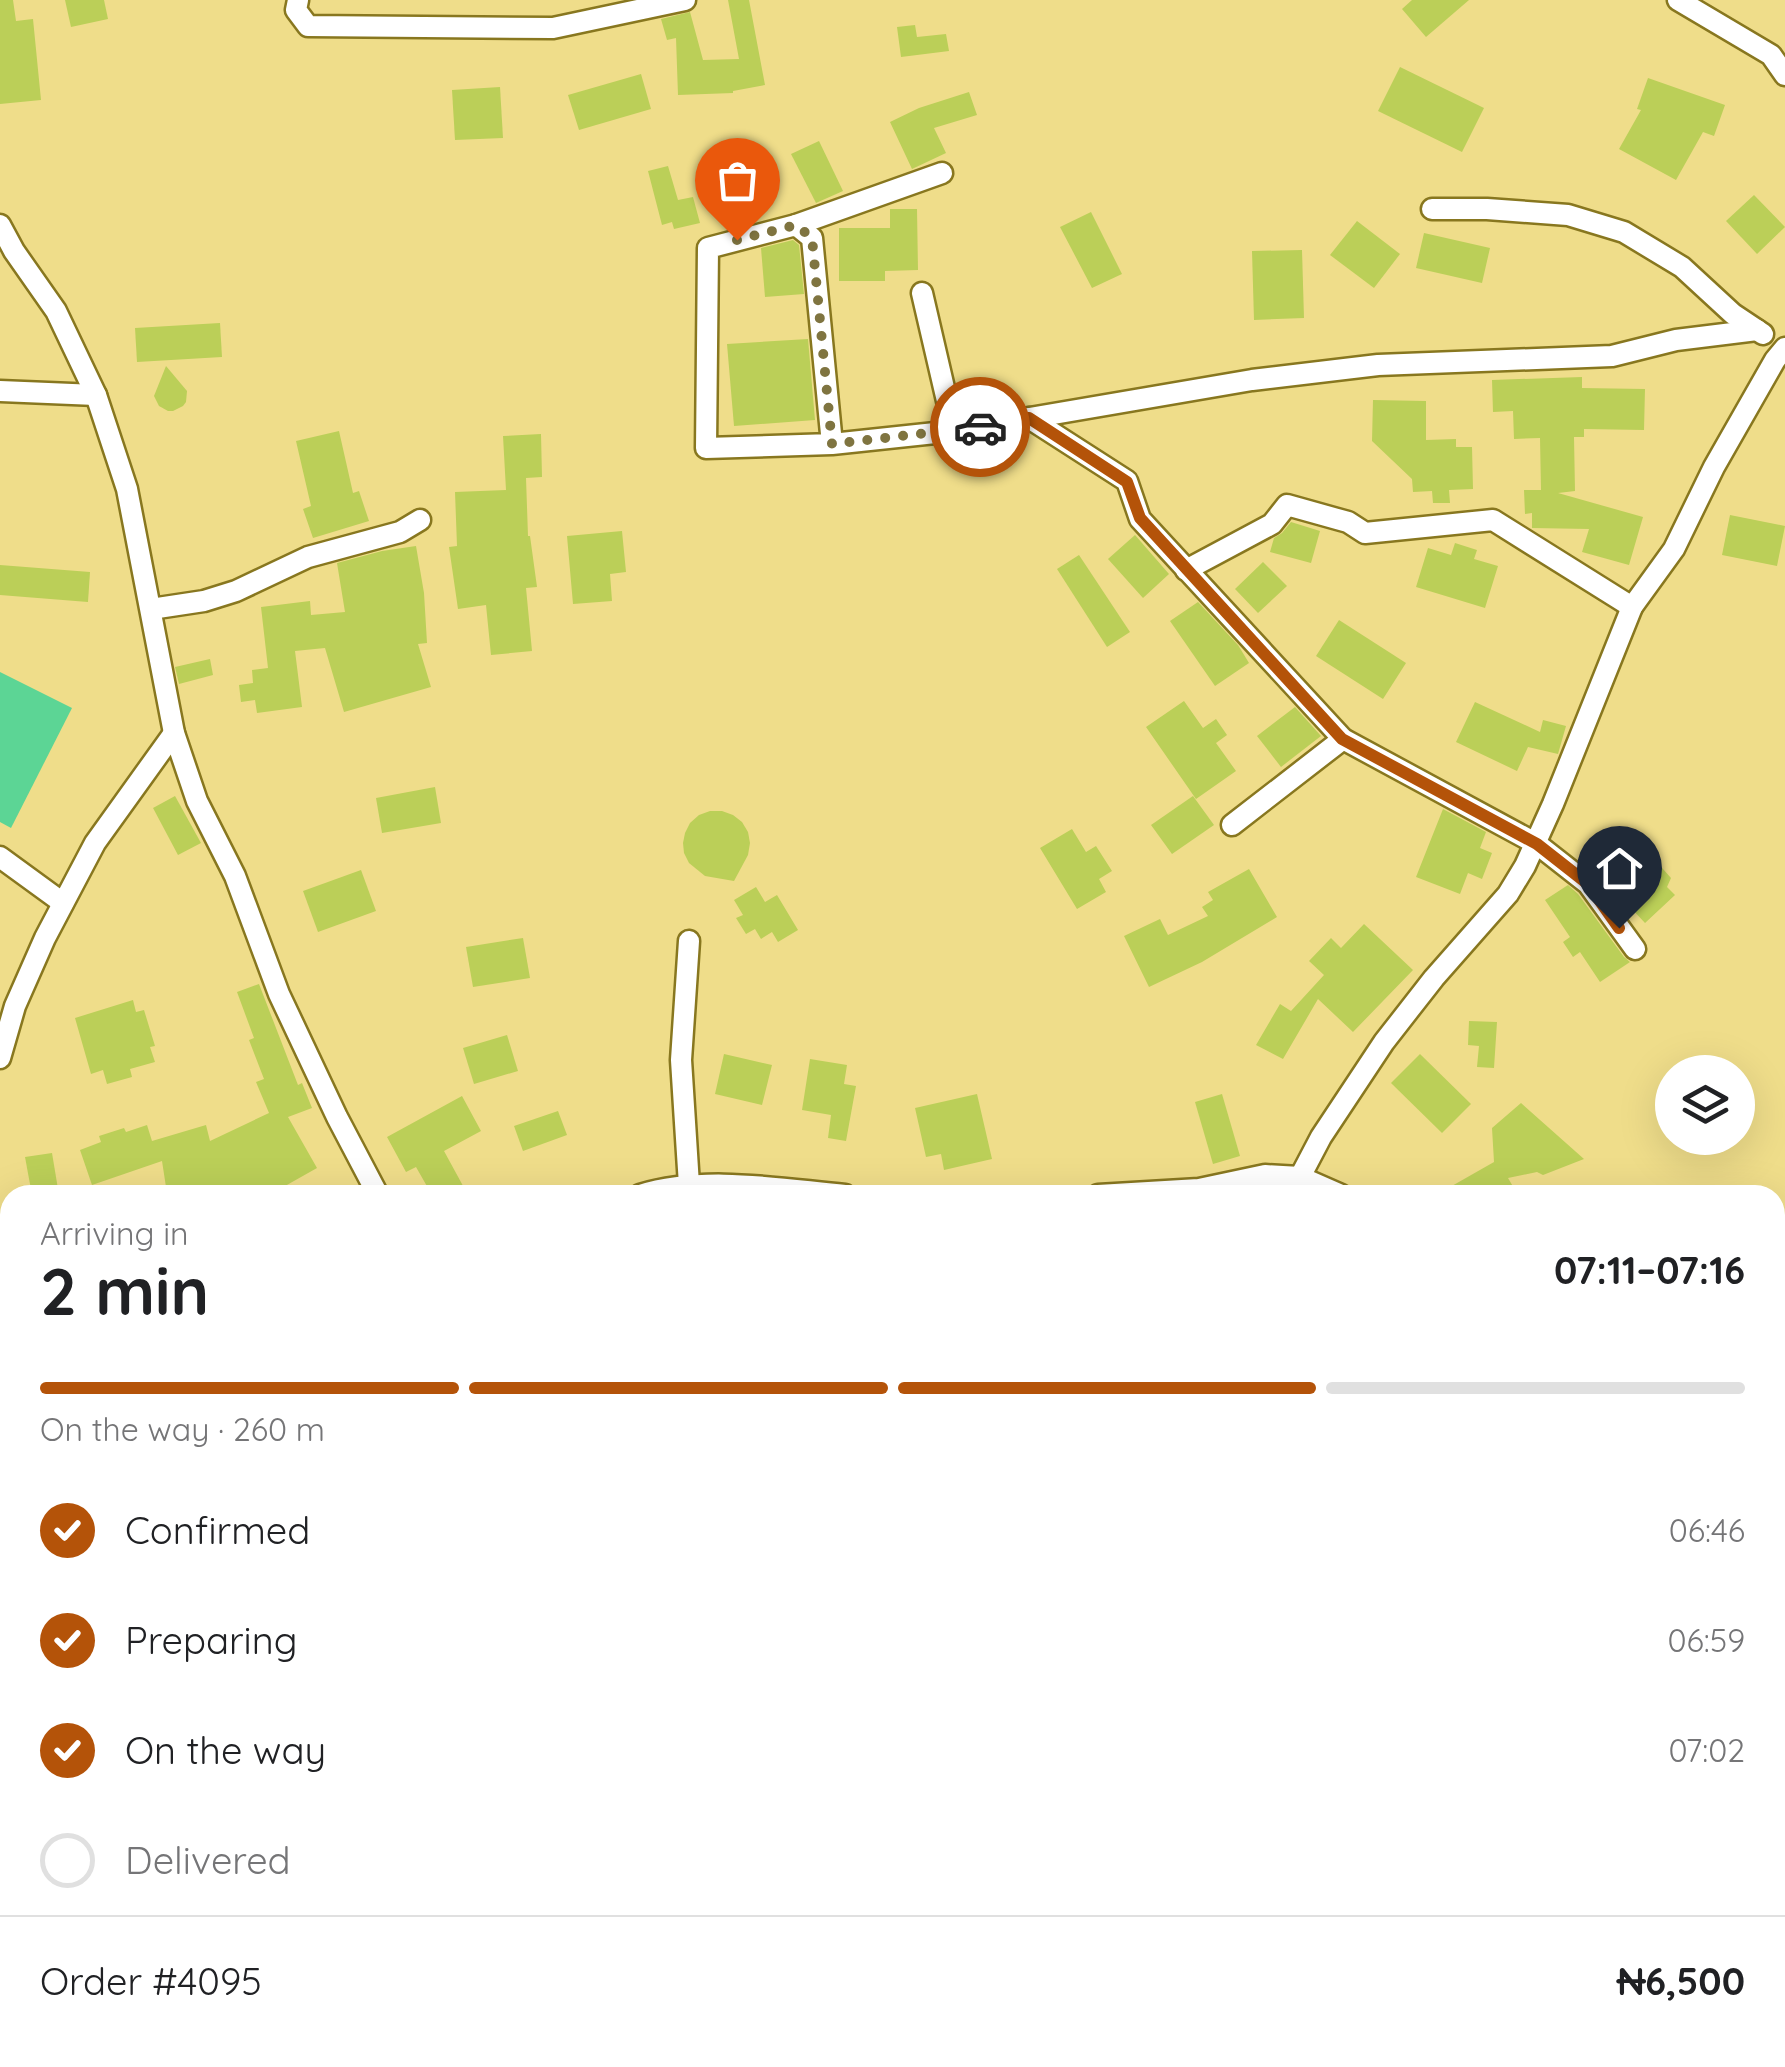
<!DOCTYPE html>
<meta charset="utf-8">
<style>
body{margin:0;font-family:Quicksand,sans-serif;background:#f2f2f2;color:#202124;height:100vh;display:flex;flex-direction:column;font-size:38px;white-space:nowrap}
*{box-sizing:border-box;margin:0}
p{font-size:32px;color:#757577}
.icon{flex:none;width:55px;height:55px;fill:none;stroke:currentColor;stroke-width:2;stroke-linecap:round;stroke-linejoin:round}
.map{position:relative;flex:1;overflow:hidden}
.side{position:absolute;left:0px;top:1185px;width:1785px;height:882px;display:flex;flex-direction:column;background:#fff;border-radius:30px 30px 0 0;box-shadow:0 10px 40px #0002}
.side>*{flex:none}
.tools{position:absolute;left:1655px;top:1055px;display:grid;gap:20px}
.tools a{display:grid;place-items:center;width:100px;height:100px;border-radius:50%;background:#fff;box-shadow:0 10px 40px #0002;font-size:50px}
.pin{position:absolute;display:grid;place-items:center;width:85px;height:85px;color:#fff;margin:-102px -42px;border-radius:50% 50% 50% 0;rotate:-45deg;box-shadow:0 0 10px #0007}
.pin .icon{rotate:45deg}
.courier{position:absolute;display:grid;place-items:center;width:100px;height:100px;margin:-50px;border:8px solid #b45309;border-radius:50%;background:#fff;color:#222;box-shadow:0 2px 12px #0007}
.head em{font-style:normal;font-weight:700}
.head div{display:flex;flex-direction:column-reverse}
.head{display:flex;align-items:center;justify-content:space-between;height:170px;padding:0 40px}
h1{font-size:65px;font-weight:700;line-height:75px}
.bar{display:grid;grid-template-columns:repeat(4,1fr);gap:15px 10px;align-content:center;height:120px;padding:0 40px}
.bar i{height:12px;border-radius:8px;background:#e0e0e0}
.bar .active{background:#b45309}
.bar p{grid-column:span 4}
.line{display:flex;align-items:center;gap:25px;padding:0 40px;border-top:2px solid #e0e0e0}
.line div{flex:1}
ol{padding:0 40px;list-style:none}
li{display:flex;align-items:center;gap:30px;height:110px}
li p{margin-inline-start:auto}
li .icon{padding:10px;border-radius:50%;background:#b45309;color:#fff;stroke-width:4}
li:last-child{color:#757577}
li i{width:55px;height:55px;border:5px solid #e0e0e0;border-radius:50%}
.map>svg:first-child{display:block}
.green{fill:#5cd595}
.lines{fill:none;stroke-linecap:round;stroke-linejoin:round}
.stream{stroke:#3e787d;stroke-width:6}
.building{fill:#bbcf58}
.minor-casing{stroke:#88771f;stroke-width:25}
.minor{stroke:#fff;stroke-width:20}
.done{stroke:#7f7440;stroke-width:10;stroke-dasharray:0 18}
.route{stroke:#b45309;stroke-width:12}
</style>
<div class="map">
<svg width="1785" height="2067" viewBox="0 0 1785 2067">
<rect width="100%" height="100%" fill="#efdd8a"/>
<path class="green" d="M0 672 72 708 11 828 0 822Z"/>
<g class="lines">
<g class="stream">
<path d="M1775 1776 1785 1766"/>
<path d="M1560 2067 1563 2058"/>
</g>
</g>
<g class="building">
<path d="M0 0H13L16 21 33 19 41 100 0 104Z"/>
<path d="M65 0H104L108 19 71 27Z"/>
<path d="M728 0H749L765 85 733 91V93L678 95 676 38 667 40 661 19 690 12 703 60 739 59Z"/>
<path d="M1412 0H1469L1426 37 1402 9Z"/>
<path d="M915 25 917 37 946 34 949 51 901 57 897 27Z"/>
<path d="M1400 67 1484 108 1462 152 1378 111Z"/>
<path d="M641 74 651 109 579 130 568 95Z"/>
<path d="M1648 78 1725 105 1714 136 1703 132 1676 180 1619 149 1641 110 1637 109Z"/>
<path d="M500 87 503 138 455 140 452 90Z"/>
<path d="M969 92 977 115 934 128 946 153 912 169 890 122 919 108Z"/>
<path d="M819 141 843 191 816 203 791 154Z"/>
<path d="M668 166 678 200 693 197 700 223 674 229 672 222 662 225 648 171Z"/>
<path d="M1754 195 1785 227 1757 254 1726 221Z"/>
<path d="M890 209H917L918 270 885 271V281H839V228H890Z"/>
<path d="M1091 212 1122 274 1092 288 1060 227Z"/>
<path d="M1357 221 1400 254 1374 288 1330 255Z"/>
<path d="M1424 233 1490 248 1482 283 1416 268Z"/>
<path d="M793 240 799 245 804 294 765 297 761 248Z"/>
<path d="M1302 250 1304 318 1254 320 1252 251Z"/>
<path d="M220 323 222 357 137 362 135 328Z"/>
<path d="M808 339 815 420 734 426 727 344Z"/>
<path d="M166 366 187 391 186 402 183 406 173 411H168L159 406 154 396Z"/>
<path d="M1582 377V388L1645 389 1644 430 1584 429V437H1574L1575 491 1558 493 1643 517 1629 565 1582 552 1589 529 1532 528V513L1525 514 1524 490H1541L1540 438 1514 439 1513 411 1493 412 1492 380Z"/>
<path d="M1373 400 1426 401V440L1456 439V447H1472L1473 489 1449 490 1450 503H1433L1432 491 1413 492 1412 479 1372 441Z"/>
<path d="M339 431 353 493 359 491 369 521 313 538 303 509 311 506 296 441Z"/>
<path d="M541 434 542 477 526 478 528 536H530L537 587 526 588 532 651 491 655 486 605 458 609 449 547 457 546 455 492 506 490 503 436Z"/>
<path d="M1730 515 1785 526 1777 566 1722 555Z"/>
<path d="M1291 522 1320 531 1311 563 1270 552 1274 538 1282 533Z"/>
<path d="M622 531 626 572 610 574 612 601 573 604 567 536Z"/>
<path d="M1135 535 1169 574 1143 598 1108 559Z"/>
<path d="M1455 543 1477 550 1474 559 1498 566 1485 608 1416 587 1428 548 1451 555Z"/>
<path d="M416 546 424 593 427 643 418 644 431 687 344 712 325 648 295 651 302 707 257 713 255 700 241 702 239 685 253 683 252 670 268 668 261 607 310 601 311 615 345 612 337 563 382 551Z"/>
<path d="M1079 555 1130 632 1107 647 1057 569Z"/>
<path d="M1263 562 1287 586 1258 613 1235 589Z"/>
<path d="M0 565 90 572 88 602 0 595Z"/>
<path d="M1198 602 1238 645 1249 663 1215 686 1170 621Z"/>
<path d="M1339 620 1406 663 1383 699 1316 656Z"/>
<path d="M210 659 213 675 179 684 175 667Z"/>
<path d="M1184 701 1203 728 1216 719 1227 735 1216 743 1236 771 1196 799 1146 727Z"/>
<path d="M1475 702 1540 732 1543 720 1566 726 1558 754 1528 747 1517 771 1456 742Z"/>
<path d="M1295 707 1321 736 1281 767 1257 736Z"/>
<path d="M435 787 441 823 382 833 376 798Z"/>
<path d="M175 796 201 843 178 855 153 808Z"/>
<path d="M1193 796 1214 825 1172 854 1151 825Z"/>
<path d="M1443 809 1486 832 1480 848 1492 853 1482 879 1468 873 1460 894 1416 877Z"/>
<path d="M710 811H722L733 815 742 822 748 832 750 843 748 855 734 881 705 876 689 863 684 853 683 843 685 833 690 823 699 815Z"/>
<path d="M1072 829 1086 852 1096 846 1112 871 1099 879 1106 892 1077 909 1040 848Z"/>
<path d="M1655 860 1671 878 1667 887 1675 895 1645 923 1618 894Z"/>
<path d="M1249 869 1277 917 1202 962 1149 987 1124 936 1160 919 1168 935 1208 916 1202 907 1213 900 1208 892Z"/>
<path d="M361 870 376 911 318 932 303 891Z"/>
<path d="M1568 885 1578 894 1624 957 1630 962 1600 982 1580 952 1573 957 1563 942 1570 937 1545 900Z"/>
<path d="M756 887 765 902 777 895 798 930 778 942 772 932 761 939 755 929 746 934 736 918 743 915 734 900Z"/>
<path d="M1364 924 1413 970 1353 1032 1318 999 1283 1059 1256 1045 1280 1004 1291 1011 1324 975 1309 961 1331 938 1341 948Z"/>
<path d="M523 938 530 978 473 987 466 947Z"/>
<path d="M259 984 298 1085 302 1083 312 1108 288 1117 317 1168 278 1190 281 1195H179L173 1186 166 1187 162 1161 92 1185 80 1150 101 1142 99 1136 124 1128 126 1132 147 1125 152 1141 206 1125 210 1141 269 1113 256 1082 264 1079 249 1040 254 1038 237 992Z"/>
<path d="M133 1000 136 1012 144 1010 155 1046 150 1047 155 1062 130 1069 132 1077 107 1084 103 1070 91 1074 75 1018Z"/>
<path d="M1469 1021 1497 1022 1494 1068 1477 1067 1479 1046 1468 1045Z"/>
<path d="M507 1035 518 1071 474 1084 463 1048Z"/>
<path d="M724 1054 772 1065 762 1105 715 1094Z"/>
<path d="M1420 1054 1471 1104 1442 1133 1391 1083Z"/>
<path d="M810 1059 847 1065 844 1084 856 1086 846 1141 828 1138 831 1115 802 1110Z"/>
<path d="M977 1094 992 1159 944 1170 941 1154 926 1157 915 1108Z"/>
<path d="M1222 1094 1240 1156 1213 1164 1195 1102Z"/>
<path d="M462 1096 481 1131 444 1151 468 1195H432L416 1167 406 1172 387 1137Z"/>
<path d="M1521 1103 1584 1159 1543 1175 1537 1172 1508 1178 1518 1195H1436L1494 1162 1492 1128Z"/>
<path d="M558 1111 567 1135 523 1151 514 1126Z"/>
<path d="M52 1153 59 1195H32L25 1157Z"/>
</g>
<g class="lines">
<defs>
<g id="minor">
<path d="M298 0 296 10 308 26 553 28 685 0"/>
<path d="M1678 0 1771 55 1785 75"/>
<path d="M1432 209H1487L1568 215 1624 232 1682 267 1733 314 1763 334"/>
<path d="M0 225 14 251 56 311 96 395 127 489 174 733 197 801 235 876 279 994 337 1117 378 1195"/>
<path d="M796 225 942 173"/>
<path d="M0 391 96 395"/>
<path d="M1029 418 1127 481 1140 519 1343 739 1537 844 1588 884 1635 949"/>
<path d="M954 431 1252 380 1378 365 1612 356 1676 340 1757 330"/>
<path d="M832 444 812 238 796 225 708 248 706 448 832 444 954 431 922 293"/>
<path d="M1186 570 1272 524 1287 505 1348 522 1365 533 1493 520 1632 607"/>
<path d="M151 609 204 601 236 591 308 557 400 532 420 520"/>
<path d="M1232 825 1343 739"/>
<path d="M0 857 63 903"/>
<path d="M0 1058 15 1006 45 938 95 843 174 733"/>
<path d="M1300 1177 1321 1137 1384 1042 1434 978 1508 894 1525 866 1553 804 1632 607 1674 549 1714 467 1775 360 1785 348"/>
<path d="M689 1185 681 1060 689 941"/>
<path d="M640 1195C705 1175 779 1189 845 1195"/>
<path d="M1098 1195 1199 1189 1265 1175 1300 1177 1341 1195"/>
<path d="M1775 1312 1785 1303"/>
<path d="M0 1756 10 1757"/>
<path d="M0 1983 10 1979"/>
<path d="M1179 2058 1180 2067"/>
<path d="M317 2067V2058"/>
<path d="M500 2067 501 2058"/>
</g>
</defs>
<use href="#minor" class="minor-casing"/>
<use href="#minor" class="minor"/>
</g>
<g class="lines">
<path class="done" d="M737 240 796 225 812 238 832 444 980 427"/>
<path class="route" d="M980 427 1029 418 1127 482 1140 518 1342 739 1537 844 1588 884 1619 928"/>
</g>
</svg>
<div class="tools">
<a><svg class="icon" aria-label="layers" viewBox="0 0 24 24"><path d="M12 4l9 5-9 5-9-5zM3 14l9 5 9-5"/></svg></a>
</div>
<div class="pin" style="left:737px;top:240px;background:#ea580c"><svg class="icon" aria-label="bag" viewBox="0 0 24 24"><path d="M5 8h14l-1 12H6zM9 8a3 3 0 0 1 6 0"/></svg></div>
<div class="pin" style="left:1619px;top:928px;background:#1f2937"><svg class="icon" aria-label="home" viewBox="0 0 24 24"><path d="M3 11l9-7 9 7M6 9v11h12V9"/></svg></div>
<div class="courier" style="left:980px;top:427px"><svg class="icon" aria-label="car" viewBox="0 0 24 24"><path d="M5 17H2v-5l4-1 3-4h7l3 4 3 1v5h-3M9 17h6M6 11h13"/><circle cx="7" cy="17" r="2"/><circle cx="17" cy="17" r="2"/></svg></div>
<section class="side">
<div class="head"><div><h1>2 min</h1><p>Arriving in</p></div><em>07:11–07:16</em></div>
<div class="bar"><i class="active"></i><i class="active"></i><i class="active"></i><i></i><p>On the way · 260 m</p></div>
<ol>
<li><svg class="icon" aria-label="check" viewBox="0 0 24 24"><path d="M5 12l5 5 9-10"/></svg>Confirmed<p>06:46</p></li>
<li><svg class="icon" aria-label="check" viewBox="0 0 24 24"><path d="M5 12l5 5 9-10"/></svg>Preparing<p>06:59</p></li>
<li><svg class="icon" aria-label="check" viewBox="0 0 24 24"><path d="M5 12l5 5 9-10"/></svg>On the way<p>07:02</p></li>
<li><i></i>Delivered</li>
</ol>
<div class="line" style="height:130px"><div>Order #4095</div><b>₦6,500</b></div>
</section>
</div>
